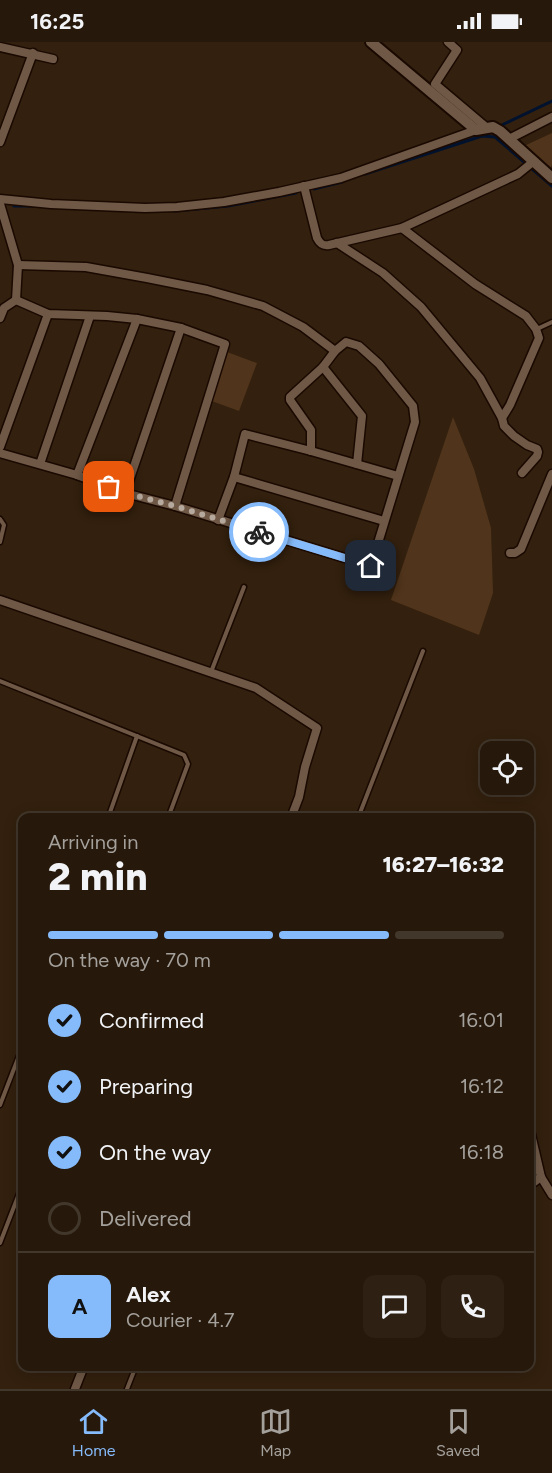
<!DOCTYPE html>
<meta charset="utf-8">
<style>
body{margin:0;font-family:Figtree,sans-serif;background:#2e2113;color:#f1f3f6;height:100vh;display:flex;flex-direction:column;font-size:22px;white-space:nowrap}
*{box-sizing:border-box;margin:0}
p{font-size:20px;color:#a4a09c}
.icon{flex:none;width:33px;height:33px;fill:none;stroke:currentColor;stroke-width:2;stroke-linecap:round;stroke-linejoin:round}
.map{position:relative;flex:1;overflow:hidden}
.details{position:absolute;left:18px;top:771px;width:516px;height:558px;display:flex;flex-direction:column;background:#26180a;border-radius:12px;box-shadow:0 3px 15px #0003,0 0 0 2px #42372b}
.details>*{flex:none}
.controls{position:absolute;left:480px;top:699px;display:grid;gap:12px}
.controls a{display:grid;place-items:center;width:54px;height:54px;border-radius:12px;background:#26180a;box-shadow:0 3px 15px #0003,0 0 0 2px #42372b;font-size:30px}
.pin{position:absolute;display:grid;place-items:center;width:51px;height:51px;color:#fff;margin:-26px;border-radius:12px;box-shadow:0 3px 9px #0006}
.courier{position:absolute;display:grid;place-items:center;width:60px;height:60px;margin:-30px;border:4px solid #86bbfb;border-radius:50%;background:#fff;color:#222;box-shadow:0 2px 8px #0007}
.head em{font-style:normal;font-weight:800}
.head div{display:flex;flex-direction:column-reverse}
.head{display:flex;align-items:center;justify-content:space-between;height:102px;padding:0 30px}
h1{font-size:39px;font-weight:800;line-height:45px}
.bar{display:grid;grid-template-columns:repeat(4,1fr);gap:9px 6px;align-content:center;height:72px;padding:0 30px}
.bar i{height:8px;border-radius:4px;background:#42372b}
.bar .active{background:#86bbfb}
.bar p{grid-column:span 4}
.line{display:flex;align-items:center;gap:15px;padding:0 30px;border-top:2px solid #42372b}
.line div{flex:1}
.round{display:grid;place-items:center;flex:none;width:63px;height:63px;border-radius:12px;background:#2e2113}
ol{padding:0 30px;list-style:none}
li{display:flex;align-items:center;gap:18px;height:66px}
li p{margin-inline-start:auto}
li .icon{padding:6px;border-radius:50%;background:#86bbfb;color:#111;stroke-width:4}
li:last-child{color:#a4a09c}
li i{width:33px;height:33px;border:3px solid #42372b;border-radius:50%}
.status{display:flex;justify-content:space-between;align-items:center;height:42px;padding:0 30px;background:#26180a;direction:ltr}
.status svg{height:16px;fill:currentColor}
.tab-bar{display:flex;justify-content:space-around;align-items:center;height:84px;border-top:2px solid #42372b;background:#26180a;font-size:16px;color:#a4a09c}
.tab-bar a{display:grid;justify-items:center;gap:3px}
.tab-bar .active{color:#86bbfb}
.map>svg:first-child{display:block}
.green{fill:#50341b}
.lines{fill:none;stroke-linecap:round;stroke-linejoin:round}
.stream{stroke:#00122e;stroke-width:3}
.service-casing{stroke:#1a0900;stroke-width:7}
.minor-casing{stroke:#1a0900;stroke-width:11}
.tertiary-casing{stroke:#1a0900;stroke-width:14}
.service{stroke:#6f5846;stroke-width:4}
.minor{stroke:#6f5846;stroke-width:8}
.tertiary{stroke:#6f5846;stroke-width:10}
.done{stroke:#b6a99d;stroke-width:6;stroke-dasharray:0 10.8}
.route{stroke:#86bbfb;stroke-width:8}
</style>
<div class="status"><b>16:25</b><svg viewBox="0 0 49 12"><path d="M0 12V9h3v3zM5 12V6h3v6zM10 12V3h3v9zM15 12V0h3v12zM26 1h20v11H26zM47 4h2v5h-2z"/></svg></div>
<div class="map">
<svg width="552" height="1347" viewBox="0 0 552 1347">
<rect width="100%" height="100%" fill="#33200e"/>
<g class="green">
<path d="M552 91V123L550 127 524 104Z"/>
<path d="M227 310 257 321 239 369 209 358Z"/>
<path d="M453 375 474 427 491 486 493 551 479 593 391 558Z"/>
</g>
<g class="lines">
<g class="stream">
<path d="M502 83 552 59"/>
<path d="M365 132 482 94 495 95 552 144"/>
<path d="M314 147 342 140"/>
<path d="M14 164H36"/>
<path d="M175 169 228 164 296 151"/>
</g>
<defs>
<g id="service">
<path d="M537 287 552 280"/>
<path d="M0 477 4 483 0 500"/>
<path d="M211 630 244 545"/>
<path d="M0 639 184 713 188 722 168 776"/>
<path d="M108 776 137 694"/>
<path d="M358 776 423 609"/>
<path d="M0 1063 22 1006"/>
<path d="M0 1201 22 1144"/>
<path d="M127 1347 136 1324"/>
</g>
<g id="minor">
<path d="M448 0 457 8 435 42 486 85"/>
<path d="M0 5 53 17"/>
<path d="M509 97 552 75"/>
<path d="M0 100 33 11"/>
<path d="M304 144 317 196C320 202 323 204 329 203L402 186 518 132 534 119"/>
<path d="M0 157 51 162 145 166 177 165 224 160 279 150 341 136 476 88"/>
<path d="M0 162 18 223 16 258"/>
<path d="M402 186 475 242 526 274 536 287 539 296 510 363 502 376"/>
<path d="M337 201 383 231 421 265 480 336 502 376 504 384 514 394 527 403 537 407 538 410 537 414 522 431"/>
<path d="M18 223 86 225 147 236 207 248 263 264 303 285 335 309"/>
<path d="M0 276 4 266 16 258 48 272 107 274 137 277 181 286 225 302 175 464"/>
<path d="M323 325 362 374 357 422"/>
<path d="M0 405 48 272"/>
<path d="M0 411 77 433 125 451 175 464 371 524 415 380 413 364 379 322 359 304 346 300 335 309 323 325 290 355V358L311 388V409"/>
<path d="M40 422 90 274"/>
<path d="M77 433 137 277"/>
<path d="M234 435 384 479"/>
<path d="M125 451 181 286"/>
<path d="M218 478 234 435 245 392 311 409 398 434"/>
<path d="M510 511H515L521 507 552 432"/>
<path d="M0 558 256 646 317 686 305 725 299 755 291 776"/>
<path d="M530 1088 541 1135 552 1153"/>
<path d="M530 1143 541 1135"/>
<path d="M75 1347 84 1324"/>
</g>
<path id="tertiary" d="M371 0 476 88 493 85 500 89 552 136"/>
</defs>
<use href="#service" class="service-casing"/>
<use href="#minor" class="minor-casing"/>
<use href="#tertiary" class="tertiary-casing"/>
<use href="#service" class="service"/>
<use href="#minor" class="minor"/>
<use href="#tertiary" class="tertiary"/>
</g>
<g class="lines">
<path class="done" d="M109 445 125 451 175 464 259 490"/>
<path class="route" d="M259 490 371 524"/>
</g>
</svg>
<div class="controls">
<a><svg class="icon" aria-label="locate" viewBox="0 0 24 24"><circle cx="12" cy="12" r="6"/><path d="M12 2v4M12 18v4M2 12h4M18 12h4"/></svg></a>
</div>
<div class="pin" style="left:109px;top:445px;background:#ea580c"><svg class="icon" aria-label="bag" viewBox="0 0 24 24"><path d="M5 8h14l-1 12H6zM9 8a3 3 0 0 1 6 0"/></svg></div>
<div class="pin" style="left:371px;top:524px;background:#1f2937"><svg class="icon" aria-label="home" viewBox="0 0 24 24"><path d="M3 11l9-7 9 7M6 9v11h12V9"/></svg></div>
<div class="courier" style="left:259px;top:490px"><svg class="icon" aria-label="bike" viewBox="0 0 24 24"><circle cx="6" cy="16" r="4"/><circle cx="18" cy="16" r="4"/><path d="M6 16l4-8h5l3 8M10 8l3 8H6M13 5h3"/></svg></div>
<section class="details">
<div class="head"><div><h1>2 min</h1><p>Arriving in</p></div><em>16:27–16:32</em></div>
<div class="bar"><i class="active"></i><i class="active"></i><i class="active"></i><i></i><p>On the way · 70 m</p></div>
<ol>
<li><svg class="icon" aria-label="check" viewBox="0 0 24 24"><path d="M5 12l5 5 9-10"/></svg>Confirmed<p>16:01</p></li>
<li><svg class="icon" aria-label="check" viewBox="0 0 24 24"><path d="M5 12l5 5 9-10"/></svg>Preparing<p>16:12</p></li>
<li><svg class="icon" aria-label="check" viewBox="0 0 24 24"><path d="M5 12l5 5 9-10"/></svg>On the way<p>16:18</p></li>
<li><i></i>Delivered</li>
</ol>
<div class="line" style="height:108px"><b class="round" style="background:#86bbfb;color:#111">A</b><div><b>Alex</b><p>Courier · 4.7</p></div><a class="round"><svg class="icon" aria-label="chat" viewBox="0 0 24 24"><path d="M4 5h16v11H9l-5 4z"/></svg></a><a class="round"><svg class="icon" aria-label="phone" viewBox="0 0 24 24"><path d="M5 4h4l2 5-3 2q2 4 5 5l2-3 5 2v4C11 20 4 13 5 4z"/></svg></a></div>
</section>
</div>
<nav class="tab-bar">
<a class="active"><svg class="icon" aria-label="home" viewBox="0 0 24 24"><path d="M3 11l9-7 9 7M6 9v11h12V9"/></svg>Home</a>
<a><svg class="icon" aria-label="map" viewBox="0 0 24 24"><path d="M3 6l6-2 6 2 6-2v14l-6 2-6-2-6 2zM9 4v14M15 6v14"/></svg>Map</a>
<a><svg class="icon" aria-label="saved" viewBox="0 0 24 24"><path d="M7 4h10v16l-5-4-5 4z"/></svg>Saved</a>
</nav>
